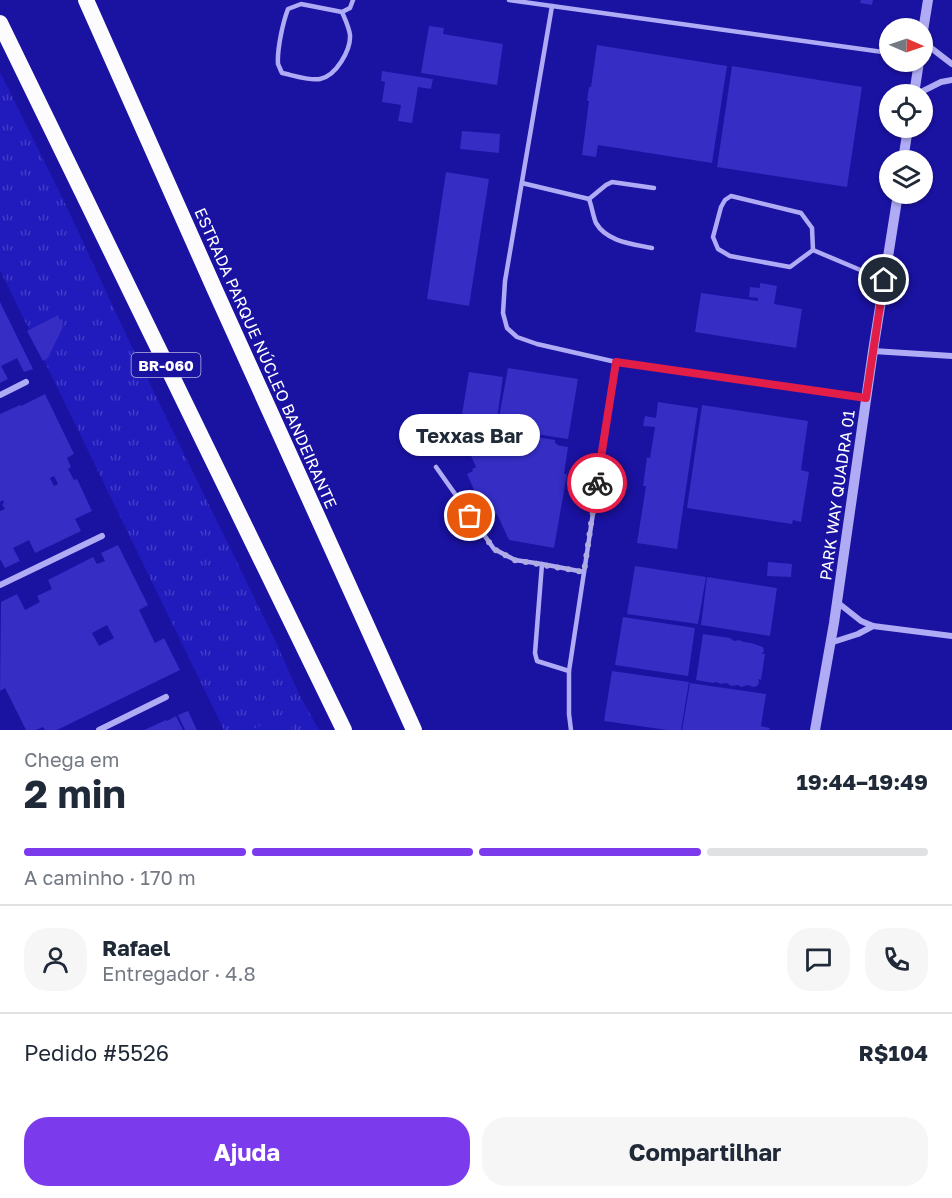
<!DOCTYPE html>
<html lang="pt">
<meta charset="utf-8">
<style>
body{margin:0;font-family:"Golos Text",sans-serif;background:#f6f6f7;color:#1f2937;height:100vh;display:flex;flex-direction:column;font-size:22px;white-space:nowrap}
*{box-sizing:border-box;margin:0}
p{font-size:20px;color:#747a83}
.icon{flex:none;width:33px;height:33px;fill:none;stroke:currentColor;stroke-width:2;stroke-linecap:round;stroke-linejoin:round}
.map{position:relative;height:730px;overflow:hidden}
.side{display:flex;flex-direction:column;background:#fff;flex:1}
.side>*{flex:none}
.needle{width:39px;rotate:92deg}
.buttons{position:absolute;left:879px;top:18px;display:grid;gap:12px}
.buttons a{display:grid;place-items:center;width:54px;height:54px;border-radius:50%;background:#fff;box-shadow:0 2px 4px #0004;font-size:30px}
.pin{position:absolute;display:grid;place-items:center;width:51px;height:51px;color:#fff;margin:-26px;border:3px solid #fff;border-radius:50%;box-shadow:0 2px 6px #0007}
.courier{position:absolute;display:grid;place-items:center;width:60px;height:60px;margin:-30px;border:4px solid #e11d48;border-radius:50%;background:#fff;color:#222;box-shadow:0 2px 8px #0007}
.bubble{position:absolute;height:42px;border-radius:21px;background:#fff;box-shadow:0 2px 4px #0004;font-size:20px;font-weight:700;line-height:42px;text-align:center}
.overview em{font-style:normal;font-weight:700}
.overview div{display:flex;flex-direction:column-reverse}
.overview{display:flex;align-items:center;justify-content:space-between;height:102px;padding:0 24px}
h1{font-size:39px;font-weight:700;line-height:45px}
.bar{display:grid;grid-template-columns:repeat(4,1fr);gap:9px 6px;align-content:center;height:72px;padding:0 24px}
.bar i{height:8px;border-radius:4px;background:#e0e1e3}
.bar .current{background:#7c3aed}
.bar p{grid-column:span 4}
.line{display:flex;align-items:center;gap:15px;padding:0 24px;border-top:2px solid #e0e1e3}
.line div{flex:1}
.round{display:grid;place-items:center;flex:none;width:63px;height:63px;border-radius:24px;background:#f6f6f7}
.cta{display:flex;gap:12px;margin-top:auto;padding:12px 24px}
.cta a{flex:1;height:69px;border-radius:24px;background:#7c3aed;color:#fff;font-size:24px;font-weight:700;line-height:69px;text-align:center}
.cta a+a{background:#f6f6f7;color:#1f2937}
.map>svg:first-child{display:block}
.grass{fill:url(#grass-tufts)}
.pitch{fill:#211abc}
.building{fill:#352dc4;fill-rule:evenodd}
.lines{fill:none;stroke-linecap:round;stroke-linejoin:round}
.service{stroke:#afacf5;stroke-width:4.5}
.minor{stroke:#afacf5;stroke-width:6}
.tertiary{stroke:#afacf5;stroke-width:10}
.trunk{stroke:#fcfcff;stroke-width:16}
.done{stroke:#afacde;stroke-width:6;stroke-dasharray:0 10.8}
.route{stroke:#e11d48;stroke-width:8}
.labels{text-anchor:middle;dominant-baseline:central;stroke-width:4.5;stroke-linejoin:round;paint-order:stroke}
.shield{fill:#1a12a1;stroke:#bab8e3;stroke-width:1.5}
.shield-label{font-size:15px;font-weight:bold;fill:#fff}
.street-label{font-size:16px;fill:#fff;stroke:#1a12a1}
</style>
<div class="map">
<svg width="952" height="730" viewBox="0 0 952 730">
<defs>
<pattern id="grass-tufts" width="24" height="20" patternUnits="userSpaceOnUse" patternTransform="scale(1.5)"><rect width="24" height="20" fill="#211abc"/><path d="M3 7l-1-3M5 7V3M7 7l1-3M15 17l-1-3M17 17v-4M19 17l1-3" fill="none" stroke="#423cc6"/></pattern>
</defs>
<rect width="100%" height="100%" fill="#1a12a1"/>
<path class="grass" d="M0 72 63 199 131 345 274 638 299 694 319 730H224L0 270Z"/>
<path class="pitch" d="M285 713 293 730H251Z"/>
<g class="building">
<path d="M861 0H873L872 5 860 3Z"/>
<path d="M429 26 444 28 443 34 503 44 497 85 421 73Z"/>
<path d="M597 45 727 66 712 163 598 145 596 157 582 155 589 101H587L589 87H591Z"/>
<path d="M732 66 862 87 847 187 717 167Z"/>
<path d="M382 71 433 79 431 89 418 87 412 123 398 121 401 105 382 102 385 82 381 81Z"/>
<path d="M462 131 500 134 499 153 460 149Z"/>
<path d="M446 172 489 179 469 306 427 299Z"/>
<path d="M760 283 777 286 774 304 802 309 796 348 695 332 701 293 758 301V298L749 297 750 287 760 288Z"/>
<path d="M0 302 33 369 24 372 17 358 1 366 8 379 0 383Z"/>
<path d="M58 315 63 327 48 358 43 361 27 331Z"/>
<path d="M508 368 578 379 568 439 497 428Z"/>
<path d="M469 372 503 377 496 426 461 420Z"/>
<path d="M45 394 74 454 67 458 71 467 68 469 74 480 77 479 92 511 75 519 81 531 52 545 35 553 29 540 13 548 20 561 5 568 0 559V511L5 509 2 504 4 503 3 500 0 502V414L20 405 21 406ZM54 476 58 484 54 486 50 478Z"/>
<path d="M658 402 698 408 677 549 637 543 646 486H643L647 457 650 458 655 427 643 426 645 416 656 418Z"/>
<path d="M702 405 808 421 801 470 809 472 801 522 793 520 792 524 687 508Z"/>
<path d="M457 424 509 432V437L523 439 524 435 555 440V443L557 444V445L568 447 564 474H567L554 548 509 540 497 514 487 519 467 474 473 471 472 469 476 467Z"/>
<path d="M118 545 148 605 139 610 155 643 164 638 180 670 57 730H45L43 727 36 730H26L5 688 0 691 1 602 17 594 25 610 40 602 37 596 52 589 48 580 93 557 97 564 105 561 101 553ZM107 625 114 638 99 646 92 633Z"/>
<path d="M768 562 792 564 791 577 767 576Z"/>
<path d="M635 566 706 577 698 624 627 614Z"/>
<path d="M707 577 777 588 770 636 701 625Z"/>
<path d="M623 617 695 628 688 676 615 665Z"/>
<path d="M703 634 730 638 734 641 739 640 744 642 751 643 763 647 764 651 762 654H765L761 680 758 679 759 683 757 686 753 687 748 685 741 687 738 685 731 686 727 683 721 684 716 682 713 683 696 680Z"/>
<path d="M612 671 689 682 681 730H667L604 721Z"/>
<path d="M690 683 766 694 761 726 770 728 769 730H682Z"/>
<path d="M188 711 197 730H185L178 715Z"/>
<path d="M176 716 183 730H144L166 720 167 721Z"/>
</g>
<g class="lines">
<g class="service">
<path d="M509 0 890 53"/>
<path d="M552 6 505 281 503 313 507 328 517 337 537 344 616 362 866 398"/>
<path d="M342 12C345 19 349 27 350 35 351 50 336 76 320 79 310 81 292 75 282 73 281 71 279 66 278 64 277 49 283 22 288 9L301 4 342 12 350 8 353 0"/>
<path d="M522 183 589 199 606 185 612 182 654 188"/>
<path d="M731 196 801 213 812 228 813 250 790 267 730 256 718 249 713 237 721 207 725 200Z"/>
<path d="M589 199C592 207 593 216 596 223 607 242 633 244 652 248"/>
<path d="M813 250 884 280"/>
<path d="M436 467 494 549 515 560 542 564"/>
<path d="M569 671 537 661 535 653 542 564 584 572"/>
<path d="M571 730 569 714V671L616 362"/>
</g>
<g class="minor">
<path d="M922 41 952 64"/>
<path d="M917 94 941 82 952 80"/>
<path d="M873 351 952 356"/>
<path d="M0 395 26 382"/>
<path d="M0 585 102 536"/>
<path d="M837 602 861 621 873 626 952 636"/>
<path d="M830 643 858 634 873 626"/>
<path d="M99 730 166 697"/>
</g>
<g class="tertiary">
<path d="M922 37 928 0"/>
<path d="M914 94 919 62"/>
<path d="M903 160 908 128"/>
<path d="M815 730 834 623 873 351 898 194"/>
</g>
<g class="trunk">
<path d="M86 0 215 290 414 730"/>
<path d="M0 23 344 730"/>
</g>
</g>
<g class="lines">
<path class="done" d="M470 516 494 549 514 560 584 572 597 483"/>
<path class="route" d="M597 483 616 362 866 398 884 280"/>
</g>
<g class="labels">
<rect class="shield" x="131.5" y="353" width="69" height="24" rx="4.5"/>
<g class="shield-label">
<text x="166" y="365">BR-060</text>
</g>
<g class="street-label">
<text transform="translate(266 358) rotate(66)">ESTRADA PARQUE NÚCLEO BANDEIRANTE</text>
<text transform="translate(837 495) rotate(-82)">PARK WAY QUADRA 01</text>
</g>
</g>
</svg>
<div class="buttons">
<a><svg class="needle" viewBox="-14 -14 28 28"><path d="M0-13l5 13h-10z" fill="#e53935"/><path d="M0 13l5-13h-10z" fill="#747a83"/></svg></a>
<a><svg class="icon" aria-label="locate" viewBox="0 0 24 24"><circle cx="12" cy="12" r="6"/><path d="M12 2v4M12 18v4M2 12h4M18 12h4"/></svg></a>
<a><svg class="icon" aria-label="layers" viewBox="0 0 24 24"><path d="M12 4l9 5-9 5-9-5zM3 14l9 5 9-5"/></svg></a>
</div>
<div class="pin" style="left:470px;top:516px;background:#ea580c"><svg class="icon" aria-label="bag" viewBox="0 0 24 24"><path d="M5 8h14l-1 12H6zM9 8a3 3 0 0 1 6 0"/></svg></div>
<div class="pin" style="left:884px;top:280px;background:#1f2937"><svg class="icon" aria-label="home" viewBox="0 0 24 24"><path d="M3 11l9-7 9 7M6 9v11h12V9"/></svg></div>
<div class="courier" style="left:597px;top:483px"><svg class="icon" aria-label="bike" viewBox="0 0 24 24"><circle cx="6" cy="16" r="4"/><circle cx="18" cy="16" r="4"/><path d="M6 16l4-8h5l3 8M10 8l3 8H6M13 5h3"/></svg></div>
<div class="bubble" style="left:399px;top:414px;width:141px">Texxas Bar</div>
</div>
<section class="side">
<div class="overview"><div><h1>2 min</h1><p>Chega em</p></div><em>19:44–19:49</em></div>
<div class="bar"><i class="current"></i><i class="current"></i><i class="current"></i><i></i><p>A caminho · 170 m</p></div>
<div class="line" style="height:108px"><a class="round"><svg class="icon" aria-label="person" viewBox="0 0 24 24"><circle cx="12" cy="8" r="4"/><path d="M4 21q1-7 8-7t8 7"/></svg></a><div><b>Rafael</b><p>Entregador · 4.8</p></div><a class="round"><svg class="icon" aria-label="chat" viewBox="0 0 24 24"><path d="M4 5h16v11H9l-5 4z"/></svg></a><a class="round"><svg class="icon" aria-label="phone" viewBox="0 0 24 24"><path d="M5 4h4l2 5-3 2q2 4 5 5l2-3 5 2v4C11 20 4 13 5 4z"/></svg></a></div>
<div class="line" style="height:78px"><div>Pedido #5526</div><b>R$104</b></div>
<div class="cta"><a>Ajuda</a><a>Compartilhar</a></div>
</section>
